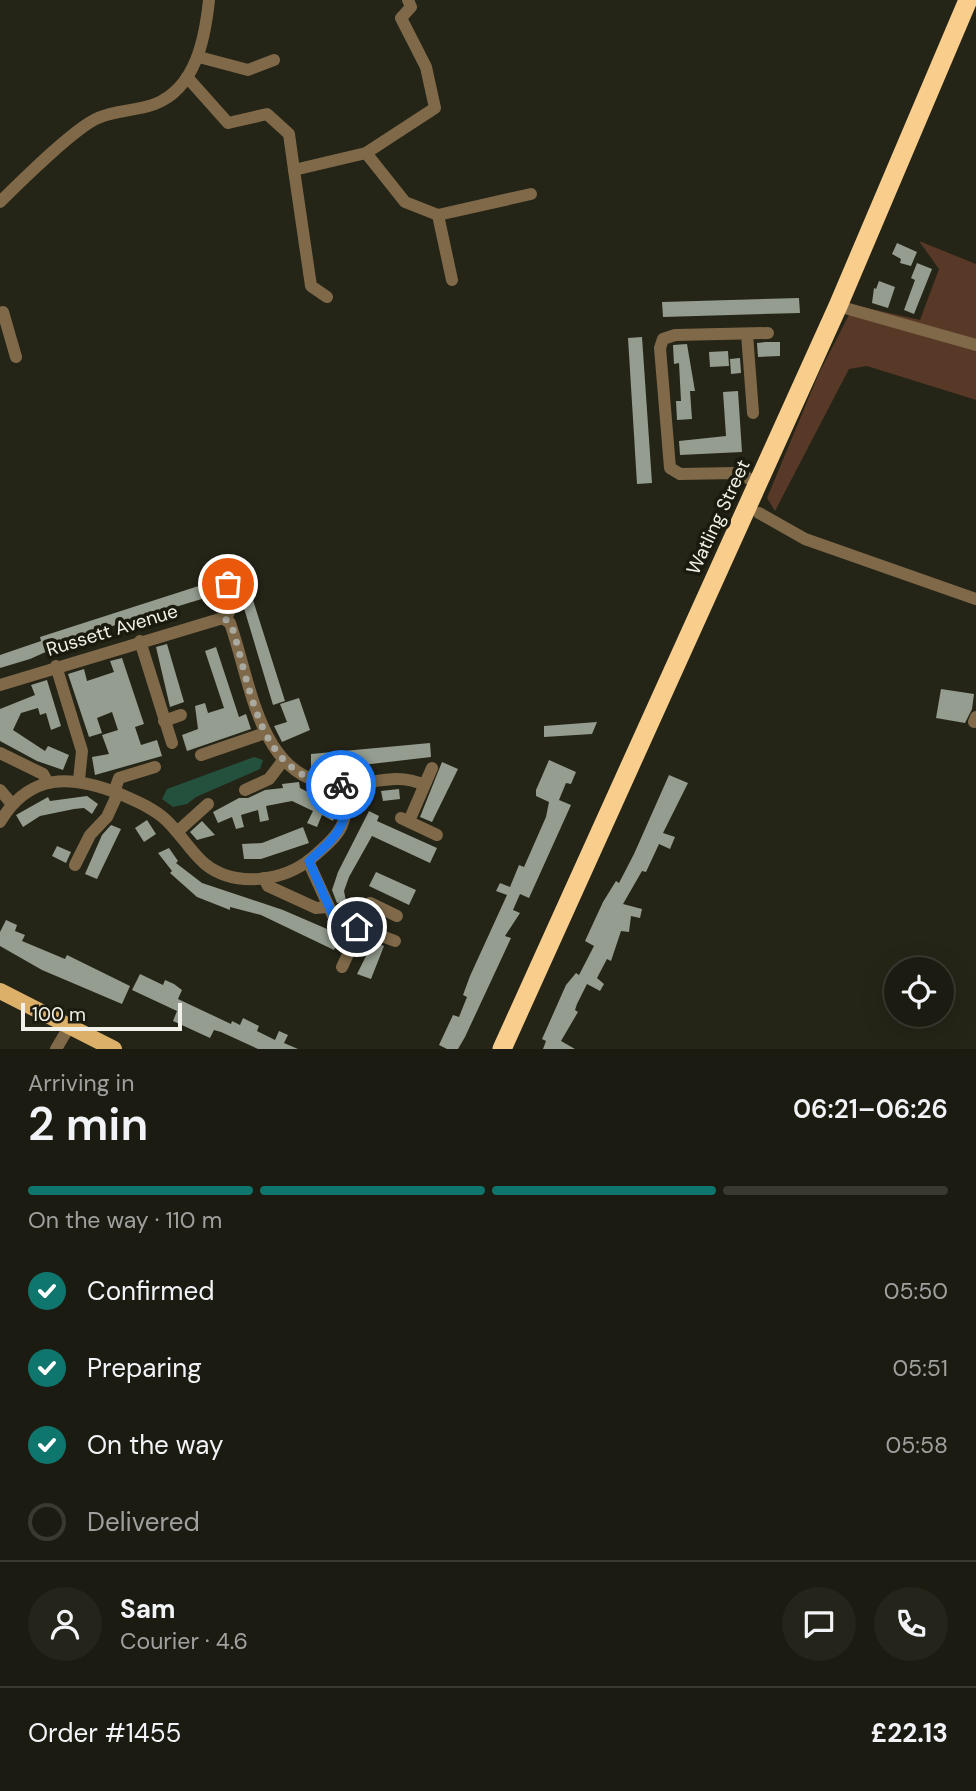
<!DOCTYPE html>
<meta charset="utf-8">
<style>
body{margin:0;font-family:"DM Sans",sans-serif;background:#24241a;color:#f1f3f6;height:100vh;display:flex;flex-direction:column;font-size:26px;white-space:nowrap}
*{box-sizing:border-box;margin:0}
p{font-size:23px;color:#a0a19f}
.icon{flex:none;width:38px;height:38px;fill:none;stroke:currentColor;stroke-width:2;stroke-linecap:round;stroke-linejoin:round}
.map{position:relative;height:1049px;overflow:hidden}
.panel{display:flex;flex-direction:column;background:#1b1b11;flex:1}
.panel>*{flex:none}
.fabs{position:absolute;left:884px;top:957px;display:grid;gap:14px}
.fabs a{display:grid;place-items:center;width:70px;height:70px;border-radius:50%;background:#1b1b11;box-shadow:0 7px 28px #0002,0 0 0 2px #393931;font-size:35px}
.scale{position:absolute;left:21px;bottom:18px;width:161px;box-sizing:border-box;padding-left:7px;border:4px solid #f1f1e9;border-top:0;font-size:19px;line-height:24px;white-space:nowrap;color:#f1f1e9;-webkit-text-stroke:5px #1b1a0e;paint-order:stroke}
.pin{position:absolute;display:grid;place-items:center;width:60px;height:60px;color:#fff;margin:-30px;border:4px solid #fff;border-radius:50%;box-shadow:0 2px 7px #0007}
.courier{position:absolute;display:grid;place-items:center;width:70px;height:70px;margin:-35px;border:5px solid #1a73e8;border-radius:50%;background:#fff;color:#222;box-shadow:0 2px 9px #0007}
.summary em{font-style:normal;font-weight:600}
.summary div{display:flex;flex-direction:column-reverse}
.summary{display:flex;align-items:center;justify-content:space-between;height:119px;padding:0 28px}
h1{font-size:46px;font-weight:600;line-height:52px}
.bar{display:grid;grid-template-columns:repeat(4,1fr);gap:10px 7px;align-content:center;height:84px;padding:0 28px}
.bar i{height:9px;border-radius:5px;background:#393931}
.bar .active{background:#0f766e}
.bar p{grid-column:span 4}
.line{display:flex;align-items:center;gap:18px;padding:0 28px;border-top:2px solid #393931}
.line div{flex:1}
.round{display:grid;place-items:center;flex:none;width:74px;height:74px;border-radius:37px;background:#24241a}
ol{padding:0 28px;list-style:none}
li{display:flex;align-items:center;gap:21px;height:77px}
li p{margin-inline-start:auto}
li .icon{padding:7px;border-radius:50%;background:#0f766e;color:#fff;stroke-width:4}
li:last-child{color:#a0a19f}
li i{width:38px;height:38px;border:4px solid #393931;border-radius:50%}
.map>svg:first-child{display:block}
.green{fill:#583826}
.water{fill:#24513e}
.building{fill:#949d8f}
.lines{fill:none;stroke-linecap:round;stroke-linejoin:round}
.minor{stroke:#7f6949;stroke-width:12}
.major{stroke:#dcb069;stroke-width:16}
.highway{stroke:#f9ce8c;stroke-width:19}
.done{stroke:#a9a9a0;stroke-width:7;stroke-dasharray:0 12.6}
.route{stroke:#1a73e8;stroke-width:9}
.labels{text-anchor:middle;dominant-baseline:central;stroke-width:7;stroke-linejoin:round;paint-order:stroke}
.street-label{font-size:19px;fill:#f1f1e9;stroke:#1b1a0e}
</style>
<div class="map">
<svg width="976" height="1049" viewBox="0 0 976 1049">
<rect width="100%" height="100%" fill="#242417"/>
<path class="green" d="M919 241 976 264V400L867 366 849 369 775 511 767 498 819 373 854 305 920 320 939 269Z"/>
<path class="water" d="M254 757 263 760 260 769 196 797 187 804 173 807 162 799 167 789Z"/>
<g class="building">
<path d="M897 243 917 252 911 266 900 263 901 259 892 254Z"/>
<path d="M917 263 932 269 914 314 904 310 915 280 911 278Z"/>
<path d="M879 281 895 287 888 308 872 303 874 288 876 289Z"/>
<path d="M799 298 800 313 663 317 662 302Z"/>
<path d="M642 337 652 483 637 484 628 338Z"/>
<path d="M765 342H780V356L758 357 757 343Z"/>
<path d="M687 344 695 391H690L692 419 677 420 676 401H681L679 363 674 364 673 345Z"/>
<path d="M728 351 729 366 710 367 709 352Z"/>
<path d="M740 358 741 373 731 374 730 359Z"/>
<path d="M738 391 742 452 680 455 679 441 726 436 723 392Z"/>
<path d="M239 556 285 701 273 705 231 565 226 560Z"/>
<path d="M211 582 215 595 86 634 30 659 0 668V655L41 641 40 637Z"/>
<path d="M167 644 184 702 170 707 156 647Z"/>
<path d="M216 647 239 717 246 714 251 729 187 751 182 735 198 729 195 706 205 703 208 713 224 708 205 651Z"/>
<path d="M122 658 144 724 135 727 141 745 157 740 162 756 95 775 92 757 109 754 102 735 118 730 112 712 97 718 102 733 89 737 68 674 84 669 87 681 114 672 110 661Z"/>
<path d="M47 680 61 726 51 730 46 713 40 715 38 708 21 713 13 730 45 751 48 746 69 755 63 770 37 761 0 741V709L35 695 31 685Z"/>
<path d="M941 689 974 694 972 709 965 723 936 718Z"/>
<path d="M299 698 310 730 282 742 274 726 287 722 280 704Z"/>
<path d="M597 722 592 734 544 737V726Z"/>
<path d="M430 743 431 757 328 769V772L311 768V754Z"/>
<path d="M549 760 576 772 571 784 566 783 559 800 571 805 529 898 520 894 513 910 520 913 505 936 511 938 465 1037 458 1049H447L439 1045 453 1015 459 1017 467 997 463 995 470 976 507 895 496 891 500 883 510 887 519 865 524 867 546 817 549 802 536 796V790Z"/>
<path d="M442 762 458 769 432 822 420 817Z"/>
<path d="M669 775 688 783 663 833 675 837 670 849 659 844 646 872 642 871 623 904 642 909 640 918 631 916 629 932 621 931 611 961 607 959 597 978 604 984 600 991 587 984 577 1004 575 1010 578 1012 561 1041 575 1049H543L546 1041 542 1039 566 985 576 973 579 975 594 946 585 941 603 902 616 881 619 883 634 854Z"/>
<path d="M299 782 300 788 329 803 330 799 338 802 333 821 322 815 317 827 307 823 313 811 292 801 266 806 269 820 260 822 258 810 241 815 244 827 236 829 232 817 218 823 213 812 239 798H248L265 790 283 788 282 784Z"/>
<path d="M399 789 400 799 383 801 381 791Z"/>
<path d="M87 796 98 804 92 814 84 808 74 809 40 816 23 827 16 815 48 797 50 801Z"/>
<path d="M369 811 379 816 377 821 437 848 430 863 372 836 349 877 344 891 346 901 337 903 332 890 338 872Z"/>
<path d="M147 820 156 834 144 842 135 828Z"/>
<path d="M202 821 215 835 197 840 190 832Z"/>
<path d="M111 825 121 829 97 879 85 874 102 835Z"/>
<path d="M303 827 309 843 261 859H244L242 844 262 843Z"/>
<path d="M57 846 71 852 66 863 52 856Z"/>
<path d="M169 848 178 861 176 863 202 883 283 910 341 935 334 950 261 915 230 907V910L197 897 170 873 172 871 158 853Z"/>
<path d="M376 872 416 890 409 905 369 886Z"/>
<path d="M6 920 17 925 15 931 25 935 22 941 65 959 67 955 130 986 122 1004 42 970 0 946V932Z"/>
<path d="M373 942 384 946 371 979 357 974Z"/>
<path d="M140 974 163 985 165 980 174 984 182 990 178 999 231 1024 232 1021 240 1025 243 1018 259 1026 257 1031 275 1040 279 1031 288 1035 284 1043 298 1049H258L221 1032 214 1030 210 1038 173 1021 177 1011 132 990Z"/>
</g>
<g class="lines">
<g class="minor">
<path d="M199 57 248 70 274 60"/>
<path d="M187 77 228 123 267 114 289 134 294 170 366 153 435 108 426 67 401 18 411 7 408 0"/>
<path d="M366 153 405 202 438 215 531 194"/>
<path d="M294 170 311 286 327 297"/>
<path d="M0 202C19 183 76 127 98 118 115 110 137 111 155 104 196 88 205 38 209 0"/>
<path d="M438 215 452 280"/>
<path d="M838 306 976 345"/>
<path d="M3 312 16 357"/>
<path d="M747 334 753 413"/>
<path d="M759 483 736 473 680 474 670 468 660 348 663 339 675 335 768 333"/>
<path d="M759 513 805 539 976 599"/>
<path d="M223 568 233 600 226 620"/>
<path d="M140 641 172 743"/>
<path d="M56 666 82 751 79 780"/>
<path d="M0 685 223 618 230 623C252 684 259 787 345 785 373 784 397 772 424 785"/>
<path d="M164 721 181 715"/>
<path d="M974 722 976 717"/>
<path d="M0 753 43 774 48 783"/>
<path d="M201 755 265 733"/>
<path d="M0 790 11 803"/>
<path d="M245 790 269 779 282 762"/>
<path d="M114 792 119 778 155 767"/>
<path d="M401 818 437 835"/>
<path d="M409 821 432 768"/>
<path d="M0 822C30 772 71 775 120 794 136 801 153 808 166 820 180 833 190 851 205 864 235 888 284 882 313 857 342 833 349 823 346 785"/>
<path d="M177 832 208 804"/>
<path d="M308 861 334 918 395 941"/>
<path d="M75 865 90 835 107 817 118 793"/>
<path d="M264 878 268 886 316 908 327 907"/>
<path d="M357 927 370 903 397 916"/>
<path d="M342 967 360 929"/>
<path d="M56 1049 69 1027"/>
</g>
<path class="major" d="M0 991 114 1049"/>
<path class="highway" d="M502 1049 838 306 968 0"/>
</g>
<g class="lines">
<path class="done" d="M228 584 233 600 226 620 233 630C252 693 260 781 341 785"/>
<path class="route" d="M341 785H346C349 826 338 835 309 861L334 918 357 927"/>
</g>
<g class="labels">
<g class="street-label">
<text transform="translate(718 517) rotate(-65)">Watling Street</text>
<text transform="translate(112 630) rotate(-17)">Russett Avenue</text>
</g>
</g>
</svg>
<div class="fabs">
<a><svg class="icon" aria-label="locate" viewBox="0 0 24 24"><circle cx="12" cy="12" r="6"/><path d="M12 2v4M12 18v4M2 12h4M18 12h4"/></svg></a>
</div>
<div class="scale">100 m</div>
<div class="pin" style="left:228px;top:584px;background:#ea580c"><svg class="icon" aria-label="bag" viewBox="0 0 24 24"><path d="M5 8h14l-1 12H6zM9 8a3 3 0 0 1 6 0"/></svg></div>
<div class="pin" style="left:357px;top:927px;background:#1f2937"><svg class="icon" aria-label="home" viewBox="0 0 24 24"><path d="M3 11l9-7 9 7M6 9v11h12V9"/></svg></div>
<div class="courier" style="left:341px;top:785px"><svg class="icon" aria-label="bike" viewBox="0 0 24 24"><circle cx="6" cy="16" r="4"/><circle cx="18" cy="16" r="4"/><path d="M6 16l4-8h5l3 8M10 8l3 8H6M13 5h3"/></svg></div>
</div>
<section class="panel">
<div class="summary"><div><h1>2 min</h1><p>Arriving in</p></div><em>06:21–06:26</em></div>
<div class="bar"><i class="active"></i><i class="active"></i><i class="active"></i><i></i><p>On the way · 110 m</p></div>
<ol>
<li><svg class="icon" aria-label="check" viewBox="0 0 24 24"><path d="M5 12l5 5 9-10"/></svg>Confirmed<p>05:50</p></li>
<li><svg class="icon" aria-label="check" viewBox="0 0 24 24"><path d="M5 12l5 5 9-10"/></svg>Preparing<p>05:51</p></li>
<li><svg class="icon" aria-label="check" viewBox="0 0 24 24"><path d="M5 12l5 5 9-10"/></svg>On the way<p>05:58</p></li>
<li><i></i>Delivered</li>
</ol>
<div class="line" style="height:126px"><a class="round"><svg class="icon" aria-label="person" viewBox="0 0 24 24"><circle cx="12" cy="8" r="4"/><path d="M4 21q1-7 8-7t8 7"/></svg></a><div><b>Sam</b><p>Courier · 4.6</p></div><a class="round"><svg class="icon" aria-label="chat" viewBox="0 0 24 24"><path d="M4 5h16v11H9l-5 4z"/></svg></a><a class="round"><svg class="icon" aria-label="phone" viewBox="0 0 24 24"><path d="M5 4h4l2 5-3 2q2 4 5 5l2-3 5 2v4C11 20 4 13 5 4z"/></svg></a></div>
<div class="line" style="height:91px"><div>Order #1455</div><b>£22.13</b></div>
</section>
